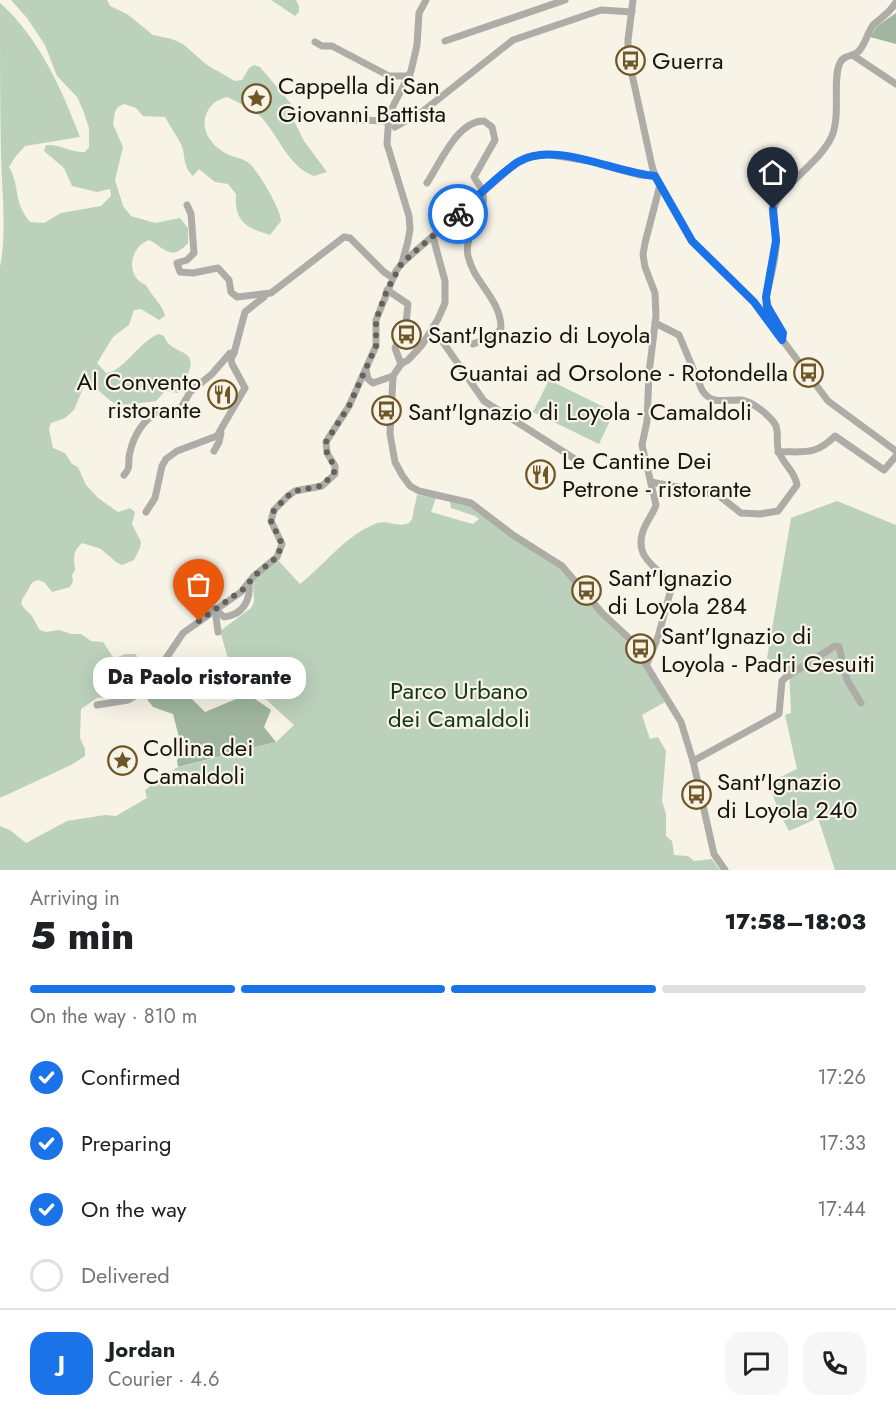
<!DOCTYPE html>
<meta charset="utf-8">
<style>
body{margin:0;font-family:Jost,sans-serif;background:#f6f6f6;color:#202124;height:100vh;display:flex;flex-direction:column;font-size:22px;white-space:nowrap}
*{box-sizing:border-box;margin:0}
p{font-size:20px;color:#757577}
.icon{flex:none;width:33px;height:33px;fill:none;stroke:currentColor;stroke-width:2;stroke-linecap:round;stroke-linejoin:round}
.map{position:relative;height:870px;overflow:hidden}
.details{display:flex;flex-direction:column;background:#fff;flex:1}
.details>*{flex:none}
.pin{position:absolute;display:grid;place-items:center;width:51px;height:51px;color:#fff;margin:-62px -26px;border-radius:50% 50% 50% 0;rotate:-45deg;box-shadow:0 0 6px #0007}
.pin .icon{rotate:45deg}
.courier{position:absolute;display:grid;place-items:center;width:60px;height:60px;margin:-30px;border:4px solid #1a73e8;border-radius:50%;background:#fff;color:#222;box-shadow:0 2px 8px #0007}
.bubble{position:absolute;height:42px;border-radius:18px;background:#fff;box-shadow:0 6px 24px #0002;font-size:20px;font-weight:800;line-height:42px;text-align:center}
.overview em{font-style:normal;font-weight:800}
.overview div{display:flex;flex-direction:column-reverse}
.overview{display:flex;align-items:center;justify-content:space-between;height:102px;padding:0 30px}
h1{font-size:39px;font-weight:800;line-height:45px}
.bar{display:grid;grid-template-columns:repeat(4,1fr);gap:9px 6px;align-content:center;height:72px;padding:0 30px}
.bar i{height:8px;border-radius:4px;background:#e0e0e0}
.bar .active{background:#1a73e8}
.bar p{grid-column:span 4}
.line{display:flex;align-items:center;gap:15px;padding:0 30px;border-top:2px solid #e0e0e0}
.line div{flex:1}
.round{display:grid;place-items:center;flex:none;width:63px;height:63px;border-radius:18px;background:#f6f6f6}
ol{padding:0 30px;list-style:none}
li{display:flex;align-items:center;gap:18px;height:66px}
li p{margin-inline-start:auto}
li .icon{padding:6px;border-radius:50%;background:#1a73e8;color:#fff;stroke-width:4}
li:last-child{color:#757577}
li i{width:33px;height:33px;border:3px solid #e0e0e0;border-radius:50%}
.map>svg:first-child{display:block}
.green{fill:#bbd1bb}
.forest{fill:#a0b6a0}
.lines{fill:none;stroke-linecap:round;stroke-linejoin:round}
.minor{stroke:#adaca7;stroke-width:7}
.done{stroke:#64625b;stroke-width:6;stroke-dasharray:0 10.8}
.route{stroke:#1a73e8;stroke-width:8}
.labels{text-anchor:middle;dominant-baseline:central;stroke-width:4.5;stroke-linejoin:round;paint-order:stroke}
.poi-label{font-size:24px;fill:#151410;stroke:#f7f3e7;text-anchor:start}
.park-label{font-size:24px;fill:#133615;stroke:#f7f3e7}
</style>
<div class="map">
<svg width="896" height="870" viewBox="0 0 896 870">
<rect width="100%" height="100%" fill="#f7f3e7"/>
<g class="green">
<path d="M11 0H107L110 6 127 14 153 35 172 39 183 44 207 65 235 81 242 80 249 68 254 65 260 67 292 105 293 119 304 141 327 172 314 176C288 167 278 134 260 116 255 111 234 100 227 97 214 101 209 105 205 118 202 135 215 148 229 155 236 158 243 158 250 164 259 173 281 209 281 221L270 235C246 228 234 221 236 194L228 184 215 182 199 169 193 176C182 166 186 155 181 144 176 135 170 126 165 117L143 116 136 108 124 104 118 107 115 112 113 124 123 147 115 180 123 206 131 216 155 223 180 218 188 228V243C171 262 165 248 149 240 129 247 125 277 146 285 152 297 162 303 165 316L159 320 141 309 134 310 129 325 113 337 97 363 106 373C124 371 137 344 158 334L164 336C171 357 201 346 187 376 183 383 184 388 178 393L165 391 156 401C148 402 124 406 117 404 104 400 99 384 84 386L74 410 65 418 51 423 49 429 53 448 65 453 72 464 78 467 86 485 98 498 118 512 130 508 135 512 132 524 141 542 140 548 134 560 122 565 116 562 101 549 82 543C72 552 74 558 75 570L72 575 73 581 70 587 52 592 44 582 38 580C31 582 31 584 28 590 20 603 18 603 29 613 34 617 36 625 40 630L46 632 59 630 71 634H81L91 641 103 642 113 657 116 658 125 654H136L137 657 128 663 126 679 117 685 114 696 97 698 81 709 80 738 85 749V756L71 765 0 798V267C7 231 2 193 1 156 0 105 0 54 0 3 39 37 62 90 80 137L25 146 16 156 9 167C21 188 12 200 30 222L44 223 61 213 101 206 111 196 110 189 97 192 72 186 64 168 44 151 46 145C60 144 72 153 85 152L89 147V128L83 110 77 97 57 76 45 45 27 18Z"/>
<path d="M271 0H296L299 6V12L295 16Z"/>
<path d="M549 380 614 412 599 444 533 412Z"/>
<path d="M417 495 436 498 431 512 473 524 479 519 475 516 451 508 450 501 468 504 513 538 558 567 633 647 665 702 642 715 650 739 658 737 666 751 662 801 666 814V836L672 841 674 855 688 856 694 861 712 859 720 870H0V826L10 830 26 843 67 821 105 815 116 816 147 798 145 790 176 768 276 742 294 725 237 673 229 662 220 631 251 608 254 602 253 582 277 559 300 584C325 564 346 535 377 523 387 520 399 528 409 523L412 519Z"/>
<path d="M837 501 896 525V870H835L818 818 789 831 780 814 768 783 797 769 785 715 791 713 789 671 767 658 791 518Z"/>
</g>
<g class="forest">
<path d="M896 13V44L870 37 877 26Z"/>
<path d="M168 690 187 694 205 712 248 694 271 710 264 727 276 742 178 767 177 760 183 753 173 714 153 707 146 698Z"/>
</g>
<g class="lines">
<g class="minor">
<path d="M633 0 628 40V56L652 166 655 176 692 241 754 302 828 401 896 451"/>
<path d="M445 41 565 0"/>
<path d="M315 42 322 46H332L389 76H410"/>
<path d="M854 56 896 84"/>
<path d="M326 116 358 120 389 121"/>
<path d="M395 127 422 112 513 40 601 10 632 12"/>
<path d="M427 183C440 163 458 120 484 121L492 127 495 140 474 177C477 183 483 188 483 194 487 217 463 233 468 256 474 283 501 299 501 328L497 334 473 344"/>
<path d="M187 205 191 214 194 253 187 260 177 263 180 272 193 273 218 268 229 280 231 292 237 297 271 293 344 237 350 238 384 272 393 278"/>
<path d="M433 237 445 281V303L438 319 422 345 408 360 401 364 393 376 390 434 395 462 402 475 410 486 419 491 471 503 513 535 562 566 603 614 631 640 681 722 693 761 714 854 725 870"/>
<path d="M402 263 516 163 528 157 545 154 589 161 640 175 655 176"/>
<path d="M387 290 408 304 406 324 395 348 401 364"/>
<path d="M433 328 484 401 578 461"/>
<path d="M782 340C786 327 767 315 766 297 770 279 778 252 776 234 774 223 770 213 776 203 790 178 820 162 832 136 841 114 832 78 840 63 843 55 852 57 858 52 866 44 867 32 874 24 883 16 890 13 896 2"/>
<path d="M366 370 368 379 373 383 393 376"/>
<path d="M214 451 219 442 221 433"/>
<path d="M778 452C805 451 815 456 835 436L884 470 896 456"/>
<path d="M124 475C132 467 127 460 130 452 134 435 144 420 158 411L172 414 181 408 190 392 212 374 230 353H234L245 312 264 297"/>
<path d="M651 482 718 495 741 513 760 514 778 511 797 485C795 471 783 464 779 452 775 444 780 433 775 424 769 415 752 401 741 400 725 399 712 406 702 390L679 335 655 323"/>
<path d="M146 512 155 498 162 466 166 459 177 451 217 436 245 388 232 364 231 359 234 353"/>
<path d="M215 609 224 617C243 615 251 600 249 582"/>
<path d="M215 609 218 632"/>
<path d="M647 664 658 637 671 589C662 566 633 562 643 531 646 522 653 514 656 505L642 445 647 421 649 373 656 316 655 293 645 267 643 255 645 243 660 185"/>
<path d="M137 692 142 685V678"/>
<path d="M97 705 128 700 144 691 183 633 241 592 254 576 277 557 282 544 271 521 274 510 288 496 295 491 322 486 335 474V466L327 453 326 442 349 406 376 346V320L396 271 402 263 408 241 410 229 409 216 387 144 389 114 411 71 417 45 419 13 426 0"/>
<path d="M693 761 779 714 782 681 786 677 835 646 839 647 847 680 861 703"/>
</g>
</g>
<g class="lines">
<path class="done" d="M199 621 245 588 254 576 277 557 282 544 271 521 274 510 288 496 295 491 321 486 334 474V466L327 453 326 442 349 406 376 346V320L387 290 402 263 458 214"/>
<path class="route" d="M458 214C476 198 499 174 518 162 555 140 614 173 655 176L692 241 754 302 782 340 783 333 767 306 766 297 776 241 773 209"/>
</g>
<defs>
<symbol id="bus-ring" viewBox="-11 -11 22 22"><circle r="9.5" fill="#f7f3e7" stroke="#6f5627" stroke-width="1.5"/><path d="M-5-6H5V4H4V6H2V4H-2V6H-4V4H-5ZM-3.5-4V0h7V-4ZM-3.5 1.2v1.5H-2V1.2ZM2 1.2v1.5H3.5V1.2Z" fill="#6f5627"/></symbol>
<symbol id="sight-ring" viewBox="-11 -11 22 22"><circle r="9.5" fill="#f7f3e7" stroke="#6f5627" stroke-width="1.5"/><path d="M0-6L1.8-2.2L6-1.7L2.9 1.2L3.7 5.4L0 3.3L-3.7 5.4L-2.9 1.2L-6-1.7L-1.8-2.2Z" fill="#6f5627"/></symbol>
<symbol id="restaurant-ring" viewBox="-11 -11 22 22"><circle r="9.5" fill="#f7f3e7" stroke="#6f5627" stroke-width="1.5"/><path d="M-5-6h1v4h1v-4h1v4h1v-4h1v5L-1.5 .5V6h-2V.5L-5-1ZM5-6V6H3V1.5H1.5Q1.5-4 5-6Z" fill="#6f5627"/></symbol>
</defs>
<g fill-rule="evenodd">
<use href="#bus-ring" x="614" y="44" width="33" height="33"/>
<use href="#sight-ring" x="240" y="82" width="33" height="33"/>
<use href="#bus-ring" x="390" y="318" width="33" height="33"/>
<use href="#bus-ring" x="792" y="356" width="33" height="33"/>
<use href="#restaurant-ring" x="206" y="378" width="33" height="33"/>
<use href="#bus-ring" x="370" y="394" width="33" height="33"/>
<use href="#restaurant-ring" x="524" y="458" width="33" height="33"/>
<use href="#bus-ring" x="570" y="574" width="33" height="33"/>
<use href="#bus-ring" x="624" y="632" width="33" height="33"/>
<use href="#sight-ring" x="106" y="744" width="33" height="33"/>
<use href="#bus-ring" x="680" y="778" width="33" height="33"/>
</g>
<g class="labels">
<g class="poi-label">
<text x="652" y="60">Guerra</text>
<text x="278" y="85">Cappella di San<tspan x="278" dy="28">Giovanni Battista</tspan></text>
<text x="428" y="334">Sant'Ignazio di Loyola</text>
<text x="788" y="372" text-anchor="end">Guantai ad Orsolone - Rotondella</text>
<text x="201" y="381" text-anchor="end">Al Convento<tspan x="201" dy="28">ristorante</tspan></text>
<text x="408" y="411">Sant'Ignazio di Loyola - Camaldoli</text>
<text x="562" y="460">Le Cantine Dei<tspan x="562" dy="28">Petrone - ristorante</tspan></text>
<text x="608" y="577">Sant'Ignazio<tspan x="608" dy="28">di Loyola 284</tspan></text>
<text x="661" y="635">Sant'Ignazio di<tspan x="661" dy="28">Loyola - Padri Gesuiti</tspan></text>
<text x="143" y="747">Collina dei<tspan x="143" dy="28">Camaldoli</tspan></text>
<text x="717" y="781">Sant'Ignazio<tspan x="717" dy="28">di Loyola 240</tspan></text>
</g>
<g class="park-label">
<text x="459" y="690">Parco Urbano<tspan x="459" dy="28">dei Camaldoli</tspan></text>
</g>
</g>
</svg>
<div class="pin" style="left:199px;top:621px;background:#ea580c"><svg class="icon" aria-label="bag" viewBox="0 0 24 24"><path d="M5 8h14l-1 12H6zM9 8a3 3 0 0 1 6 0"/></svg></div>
<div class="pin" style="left:773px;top:209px;background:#1f2937"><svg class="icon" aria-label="home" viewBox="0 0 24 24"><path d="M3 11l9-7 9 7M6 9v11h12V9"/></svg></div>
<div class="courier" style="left:458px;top:214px"><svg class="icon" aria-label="bike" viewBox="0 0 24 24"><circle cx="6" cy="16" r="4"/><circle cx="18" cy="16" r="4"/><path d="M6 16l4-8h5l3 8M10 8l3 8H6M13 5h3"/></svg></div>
<div class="bubble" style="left:93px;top:657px;width:213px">Da Paolo ristorante</div>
</div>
<section class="details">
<div class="overview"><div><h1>5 min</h1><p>Arriving in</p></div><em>17:58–18:03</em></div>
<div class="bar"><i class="active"></i><i class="active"></i><i class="active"></i><i></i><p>On the way · 810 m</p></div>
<ol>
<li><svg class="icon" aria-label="check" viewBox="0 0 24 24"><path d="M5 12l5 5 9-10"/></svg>Confirmed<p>17:26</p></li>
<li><svg class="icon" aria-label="check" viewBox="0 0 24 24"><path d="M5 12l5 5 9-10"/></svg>Preparing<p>17:33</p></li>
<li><svg class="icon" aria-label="check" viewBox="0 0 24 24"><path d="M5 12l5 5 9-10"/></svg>On the way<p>17:44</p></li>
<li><i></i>Delivered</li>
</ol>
<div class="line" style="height:108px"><b class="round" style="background:#1a73e8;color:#fff">J</b><div><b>Jordan</b><p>Courier · 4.6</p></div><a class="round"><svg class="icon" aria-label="chat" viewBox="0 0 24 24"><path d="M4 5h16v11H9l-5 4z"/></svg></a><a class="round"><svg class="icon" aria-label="phone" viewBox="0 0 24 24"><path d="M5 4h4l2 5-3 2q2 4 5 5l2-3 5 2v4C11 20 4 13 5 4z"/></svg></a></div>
</section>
